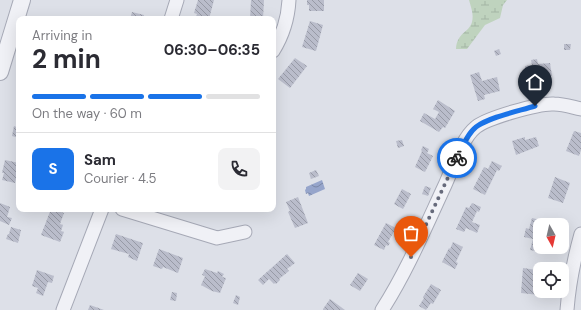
<!DOCTYPE html>
<meta charset="utf-8">
<style>
body{margin:0;font-family:"DM Sans",sans-serif;background:#f2f2f3;color:#2b2b33;height:100vh;display:flex;flex-direction:column;font-size:15px;white-space:nowrap}
*{box-sizing:border-box;margin:0}
p{font-size:13px;color:#7c7c81}
.icon{flex:none;width:22px;height:22px;fill:none;stroke:currentColor;stroke-width:2;stroke-linecap:round;stroke-linejoin:round}
.map{position:relative;flex:1;overflow:hidden}
.details{position:absolute;left:16px;top:16px;width:260px;height:196px;display:flex;flex-direction:column;background:#fff;border-radius:8px;box-shadow:0 4px 16px #0002}
.details>*{flex:none}
.needle{width:26px;rotate:172deg}
.controls{position:absolute;left:533px;top:218px;display:grid;gap:8px}
.controls a{display:grid;place-items:center;width:36px;height:36px;border-radius:8px;background:#fff;box-shadow:0 4px 16px #0002;font-size:20px}
.pin{position:absolute;display:grid;place-items:center;width:34px;height:34px;color:#fff;margin:-41px -17px;border-radius:50% 50% 50% 0;rotate:-45deg;box-shadow:0 0 4px #0007}
.pin .icon{rotate:45deg}
.courier{position:absolute;display:grid;place-items:center;width:40px;height:40px;margin:-20px;border:3px solid #1a73e8;border-radius:50%;background:#fff;color:#222;box-shadow:0 1px 5px #0007}
.overview em{font-style:normal;font-weight:700}
.overview div{display:flex;flex-direction:column-reverse}
.overview{display:flex;align-items:center;justify-content:space-between;height:68px;padding:0 16px}
h1{font-size:26px;font-weight:700;line-height:30px}
.bar{display:grid;grid-template-columns:repeat(4,1fr);gap:6px 4px;align-content:center;height:48px;padding:0 16px}
.bar i{height:5px;border-radius:3px;background:#e1e1e2}
.bar .selected{background:#1a73e8}
.bar p{grid-column:span 4}
.line{display:flex;align-items:center;gap:10px;padding:0 16px;border-top:1px solid #e1e1e2}
.line div{flex:1}
.round{display:grid;place-items:center;flex:none;width:42px;height:42px;border-radius:8px;background:#f2f2f3}
.map>svg:first-child{display:block}
.wetland{fill:url(#wetland-marsh)}
.water{fill:url(#water-waves)}
.building{fill:url(#building-back-hatch)}
.lines{fill:none;stroke-linecap:round;stroke-linejoin:round}
.minor-casing{stroke:#a6a9b6;stroke-width:15}
.tertiary-casing{stroke:#a6a9b6;stroke-width:18}
.minor{stroke:#f0f1f6;stroke-width:13}
.tertiary{stroke:#f0f1f6;stroke-width:16}
.done{stroke:#666a7b;stroke-width:4;stroke-dasharray:0 7.2}
.route{stroke:#1a73e8;stroke-width:5}
</style>
<div class="map">
<svg width="581" height="310" viewBox="0 0 581 310">
<defs>
<pattern id="wetland-marsh" width="20" height="14" patternUnits="userSpaceOnUse"><rect width="20" height="14" fill="#bfd3be"/><path d="M1 5h8M5 5V1M11 12h8M15 12V8" fill="none" stroke="#a4b5a4"/></pattern>
<pattern id="water-waves" width="16" height="10" patternUnits="userSpaceOnUse"><rect width="16" height="10" fill="#96a5cb"/><path d="M0 5q4-4 8 0t8 0" fill="none" stroke="#7a87a6"/></pattern>
<pattern id="building-back-hatch" width="6" height="6" patternUnits="userSpaceOnUse"><rect width="6" height="6" fill="#babdcb"/><path d="M-1 5l2 2M0 0l6 6M5-1l2 2" fill="none" stroke="#979aa6"/></pattern>
</defs>
<rect width="100%" height="100%" fill="#dde0e8"/>
<path class="wetland" d="M469 0H507L503 5 500 18 485 25 467 49H456C457 32 469 33 472 22 474 15 471 7 469 0Z"/>
<path class="water" d="M322 180 325 189 309 196 308 193 306 194 305 190 306 189V187Z"/>
<g class="building">
<path d="M198 0H214L209 19H195L197 14 194 13Z"/>
<path d="M251 0H264L263 19H250Z"/>
<path d="M307 0H324V11H309V5H307Z"/>
<path d="M132 12 144 15 143 19H130Z"/>
<path d="M310 21 323 25 316 51 302 47Z"/>
<path d="M564 44H571L570 50H564Z"/>
<path d="M499 49 501 54 496 56 494 51Z"/>
<path d="M295 58 307 66 290 88 278 79Z"/>
<path d="M537 59 538 64 550 63 552 76 546 77V80L532 82V78L526 79 525 66 532 65 531 60Z"/>
<path d="M479 72 482 81 497 77 500 91 484 95 485 99 478 101 470 75Z"/>
<path d="M438 100 455 111 445 128 443 127 439 132 420 121 424 113 435 119 439 112 433 109Z"/>
<path d="M14 126 19 128V138L12 136Z"/>
<path d="M574 131 581 133V150L579 156 566 151Z"/>
<path d="M525 137V140L536 137 539 146 516 155 512 141Z"/>
<path d="M402 140 404 146 398 148 396 141Z"/>
<path d="M423 146 429 149 427 153 433 156 425 172 415 167 422 151 421 150Z"/>
<path d="M5 160 19 163 15 183 2 180 4 173H2Z"/>
<path d="M492 161 502 166 499 171 497 170 485 195 473 189 484 167 488 169Z"/>
<path d="M273 170H275L274 179H273Z"/>
<path d="M316 170 319 176 311 179 309 173Z"/>
<path d="M555 177 570 183 563 203 548 198Z"/>
<path d="M425 186 431 188 428 196 422 194Z"/>
<path d="M402 189 411 194 403 209 394 204Z"/>
<path d="M298 197 308 223 295 228 288 212 290 211 286 202Z"/>
<path d="M0 203 10 207 7 217 12 218 9 225 0 221Z"/>
<path d="M472 203 481 207 479 212 477 211 472 222 480 225 477 233 466 228 464 232 456 229 466 207 469 208Z"/>
<path d="M51 209 64 213 60 224 63 225 61 231 64 232 60 242 41 235Z"/>
<path d="M532 218 544 221V225H540V247H548L546 253 530 250 533 239 524 237 526 228 529 229Z"/>
<path d="M386 223 396 228 388 242 390 243 388 246 386 245 384 250 374 245Z"/>
<path d="M11 227 21 230 18 243 6 239 8 234H9Z"/>
<path d="M116 234 143 243 137 261 128 257 129 254 111 249Z"/>
<path d="M453 242 463 247 456 262 458 263 455 269 442 262 449 248 450 249Z"/>
<path d="M159 249 183 258 178 273 163 267 162 269 153 266Z"/>
<path d="M287 254 295 263 287 269 289 271 279 279 280 280 276 284 275 283 274 284 269 279 263 285 258 280Z"/>
<path d="M523 268 537 270 536 284 540 285 539 295 521 293Z"/>
<path d="M205 269 217 273 218 271 224 274 222 277 226 278 220 293 212 291 201 285 205 276 202 275Z"/>
<path d="M37 270 54 276 52 283 48 282 43 296 36 293 38 288 32 286Z"/>
<path d="M358 273 368 279 360 291 350 285Z"/>
<path d="M431 284 441 290 433 304 431 303 426 310 419 306 424 298 423 297Z"/>
<path d="M172 292 177 293 176 301 170 300Z"/>
<path d="M236 295 240 297 238 305 233 303Z"/>
<path d="M330 299 345 310H323V309Z"/>
<path d="M90 305 104 310H88Z"/>
</g>
<g class="lines">
<defs>
<g id="minor">
<path d="M171 19 177 0"/>
<path d="M273 51C283 35 288 19 289 0"/>
<path d="M122 209 217 238 245 232"/>
<path d="M63 310 102 209"/>
<path d="M382 310C407 271 425 228 445 185 453 168 461 139 476 127 487 118 539 103 554 104 563 104 572 107 581 109"/>
<path d="M567 310C569 284 574 259 581 234"/>
</g>
<path id="tertiary" d="M0 72 22 0"/>
</defs>
<use href="#minor" class="minor-casing"/>
<use href="#tertiary" class="tertiary-casing"/>
<use href="#minor" class="minor"/>
<use href="#tertiary" class="tertiary"/>
</g>
<g class="lines">
<path class="done" d="M411 257 457 158"/>
<path class="route" d="M457 158C462 148 467 134 476 127 489 117 519 111 535 106"/>
</g>
</svg>
<div class="controls">
<a><svg class="needle" viewBox="-14 -14 28 28"><path d="M0-13l5 13h-10z" fill="#e53935"/><path d="M0 13l5-13h-10z" fill="#7c7c81"/></svg></a>
<a><svg class="icon" aria-label="locate" viewBox="0 0 24 24"><circle cx="12" cy="12" r="6"/><path d="M12 2v4M12 18v4M2 12h4M18 12h4"/></svg></a>
</div>
<div class="pin" style="left:411px;top:257px;background:#ea580c"><svg class="icon" aria-label="bag" viewBox="0 0 24 24"><path d="M5 8h14l-1 12H6zM9 8a3 3 0 0 1 6 0"/></svg></div>
<div class="pin" style="left:535px;top:106px;background:#1f2937"><svg class="icon" aria-label="home" viewBox="0 0 24 24"><path d="M3 11l9-7 9 7M6 9v11h12V9"/></svg></div>
<div class="courier" style="left:457px;top:158px"><svg class="icon" aria-label="bike" viewBox="0 0 24 24"><circle cx="6" cy="16" r="4"/><circle cx="18" cy="16" r="4"/><path d="M6 16l4-8h5l3 8M10 8l3 8H6M13 5h3"/></svg></div>
<section class="details">
<div class="overview"><div><h1>2 min</h1><p>Arriving in</p></div><em>06:30–06:35</em></div>
<div class="bar"><i class="selected"></i><i class="selected"></i><i class="selected"></i><i></i><p>On the way · 60 m</p></div>
<div class="line" style="height:72px"><b class="round" style="background:#1a73e8;color:#fff">S</b><div><b>Sam</b><p>Courier · 4.5</p></div><a class="round"><svg class="icon" aria-label="phone" viewBox="0 0 24 24"><path d="M5 4h4l2 5-3 2q2 4 5 5l2-3 5 2v4C11 20 4 13 5 4z"/></svg></a></div>
</section>
</div>
